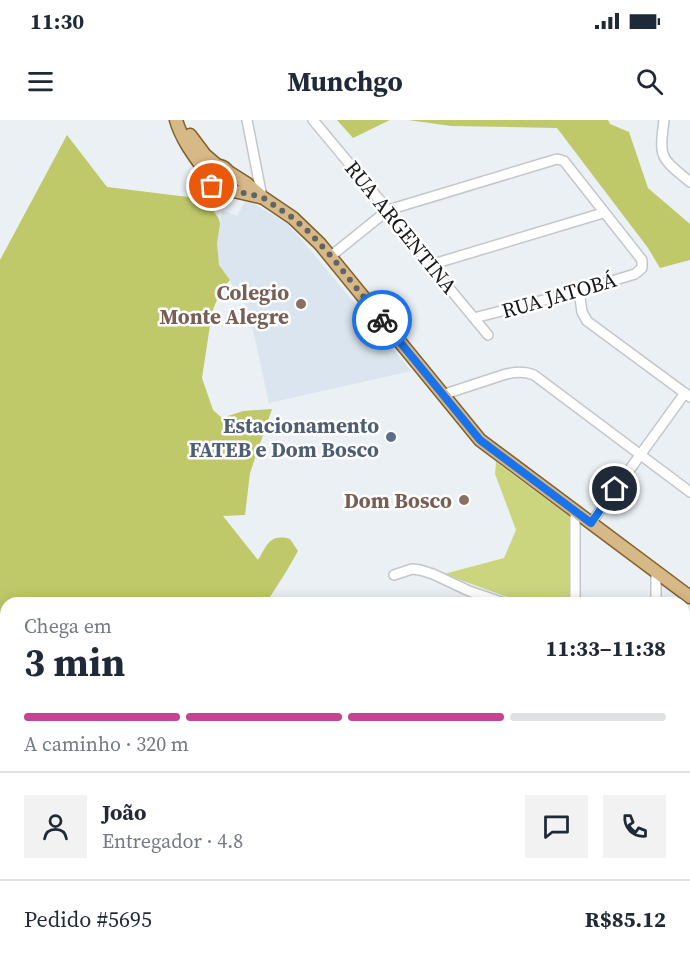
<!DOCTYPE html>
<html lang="pt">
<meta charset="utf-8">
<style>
body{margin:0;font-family:"Source Serif 4",serif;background:#f2f2f3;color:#1f2937;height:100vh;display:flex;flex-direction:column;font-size:22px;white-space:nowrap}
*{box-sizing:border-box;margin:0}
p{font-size:20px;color:#747a83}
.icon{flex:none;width:33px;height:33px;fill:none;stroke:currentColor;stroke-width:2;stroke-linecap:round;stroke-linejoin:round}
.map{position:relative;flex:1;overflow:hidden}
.details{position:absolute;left:0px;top:477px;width:690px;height:372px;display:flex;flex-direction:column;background:#fff;border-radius:18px 18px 0 0;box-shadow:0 3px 15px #0003}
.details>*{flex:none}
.pin{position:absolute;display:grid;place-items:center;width:51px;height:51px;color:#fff;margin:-26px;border:3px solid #fff;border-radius:50%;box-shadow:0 2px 6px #0007}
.courier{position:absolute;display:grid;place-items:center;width:60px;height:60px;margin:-30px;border:4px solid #1a73e8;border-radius:50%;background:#fff;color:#222;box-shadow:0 2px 8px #0007}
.overview em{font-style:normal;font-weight:700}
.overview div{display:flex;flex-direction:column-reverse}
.overview{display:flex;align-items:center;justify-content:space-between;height:102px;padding:0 24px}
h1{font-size:39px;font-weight:700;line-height:45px}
.bar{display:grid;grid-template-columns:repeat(4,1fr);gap:9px 6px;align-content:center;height:72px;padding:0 24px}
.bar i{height:8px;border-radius:4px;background:#e0e1e3}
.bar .active{background:#c24493}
.bar p{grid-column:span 4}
.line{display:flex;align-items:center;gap:15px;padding:0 24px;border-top:2px solid #e0e1e3}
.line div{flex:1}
.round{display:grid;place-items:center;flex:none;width:63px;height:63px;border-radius:0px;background:#f2f2f3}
.status{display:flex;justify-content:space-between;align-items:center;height:42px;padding:0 30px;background:#fff;direction:ltr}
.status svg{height:16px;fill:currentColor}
header{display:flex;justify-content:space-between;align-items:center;height:78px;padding:0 24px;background:#fff;font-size:27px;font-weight:700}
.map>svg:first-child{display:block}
.built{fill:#dae5ef}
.green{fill:#cbd57e}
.forest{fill:#bfc969}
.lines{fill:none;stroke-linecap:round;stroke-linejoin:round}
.stream{stroke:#3caadb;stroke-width:2}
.minor-casing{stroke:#c3c7cb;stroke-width:12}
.major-casing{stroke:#82612c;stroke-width:15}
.minor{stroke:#fff;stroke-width:9}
.major{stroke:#d7b887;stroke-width:12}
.done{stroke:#616466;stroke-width:6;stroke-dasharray:0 10.8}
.route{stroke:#1a73e8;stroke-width:8}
.education-dot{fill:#8d6e63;stroke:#fff;stroke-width:2}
.service-dot{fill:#5c6f8a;stroke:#fff;stroke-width:2}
.labels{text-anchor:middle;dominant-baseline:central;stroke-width:5;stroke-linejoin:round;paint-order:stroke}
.street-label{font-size:21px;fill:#161819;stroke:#fff}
.education-label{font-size:21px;font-weight:bold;fill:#785e54;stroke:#fff;text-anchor:end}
.service-label{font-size:21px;font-weight:bold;fill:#4e5e75;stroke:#fff;text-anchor:end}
</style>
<div class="status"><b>11:30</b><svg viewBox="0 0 49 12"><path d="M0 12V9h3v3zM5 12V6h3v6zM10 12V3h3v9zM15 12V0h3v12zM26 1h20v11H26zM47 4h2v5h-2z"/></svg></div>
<header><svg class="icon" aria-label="menu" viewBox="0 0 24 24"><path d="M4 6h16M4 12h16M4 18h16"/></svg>Munchgo<svg class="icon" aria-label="search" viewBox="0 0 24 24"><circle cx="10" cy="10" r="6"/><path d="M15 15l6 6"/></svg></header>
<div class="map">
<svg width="690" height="849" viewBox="0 0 690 849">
<rect width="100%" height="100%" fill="#ebf0f4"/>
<path class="built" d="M246 79 285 102 302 120 411 251 269 283 253 210 247 202 249 190 235 171 230 160 218 144 217 124 222 90 237 96Z"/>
<path class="green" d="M496 342 569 396V478L524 483 444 454 504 438 516 410 495 354Z"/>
<g class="forest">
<path d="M337 0H390L353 18Z"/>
<path d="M408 0H608L610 4 629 12 648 68 690 104V140L660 148 648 128 557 8 451 6Z"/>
<path d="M67 15 107 67 188 77 211 87 219 99 220 104 217 124 219 145 230 160 221 170 212 192 202 258 213 290 222 298 243 291 272 289 250 353 245 395 223 396 258 440C267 426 269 413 290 419L298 431 286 452 266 483H6V843H397L396 849H0V140Z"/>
</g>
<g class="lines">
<path class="stream" d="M420 849 421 843"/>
<defs>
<g id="minor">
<path d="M247 0 262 77"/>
<path d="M313 0 388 90 430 145 488 215"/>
<path d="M664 0C663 9 661 20 662 29 663 43 680 53 690 62"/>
<path d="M331 136 388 90 547 42 557 39 564 41 642 140V148L635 154 579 171 474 198"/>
<path d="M430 145 603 93"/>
<path d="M579 171 582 192 587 201 690 277"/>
<path d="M442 275 506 254C516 252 524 251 534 255L690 372"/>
<path d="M591 403 685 273"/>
<path d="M394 455 412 449 420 450 433 454 469 471 504 483"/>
<path d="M575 483V392"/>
<path d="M656 483V452"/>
<path d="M0 627 6 629"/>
<path d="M684 645 690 643"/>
<path d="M684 691 690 702"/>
<path d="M684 831 690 838"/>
<path d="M627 843 635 849"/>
<path d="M542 849 544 843"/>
<path d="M674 849 690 844"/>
</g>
<g id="major">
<path d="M176 0C182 21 196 38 208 55"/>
<path d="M190 15 205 35 219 47"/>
<circle cx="218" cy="57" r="11"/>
<path d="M227 51 246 63 262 77 293 98 320 124 480 320 690 477"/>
<path d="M221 68 260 77"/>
</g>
</defs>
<use href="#minor" class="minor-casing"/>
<use href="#major" class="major-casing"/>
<use href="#minor" class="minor"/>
<use href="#major" class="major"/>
</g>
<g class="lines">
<path class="done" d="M212 66 262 77 293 98 310 113 331 136 382 200"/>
<path class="route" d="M382 200 480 320 591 403 615 369"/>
</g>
<g class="education-dot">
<circle cx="301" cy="184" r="6"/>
<circle cx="464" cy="380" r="6"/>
</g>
<circle class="service-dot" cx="391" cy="317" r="6"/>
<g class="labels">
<g class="street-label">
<text transform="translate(401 107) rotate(51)">RUA ARGENTINA</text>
<text transform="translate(559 175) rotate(-16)">RUA JATOBÁ</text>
</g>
<g class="education-label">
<text x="289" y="172">Colegio<tspan x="289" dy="24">Monte Alegre</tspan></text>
<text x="452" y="380">Dom Bosco</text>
</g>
<g class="service-label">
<text x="379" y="305">Estacionamento<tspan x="379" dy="24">FATEB e Dom Bosco</tspan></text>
</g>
</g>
</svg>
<div class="pin" style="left:212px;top:66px;background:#ea580c"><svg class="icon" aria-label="bag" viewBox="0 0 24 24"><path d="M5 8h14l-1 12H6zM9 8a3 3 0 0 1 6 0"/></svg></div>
<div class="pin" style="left:615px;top:369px;background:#1f2937"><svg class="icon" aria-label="home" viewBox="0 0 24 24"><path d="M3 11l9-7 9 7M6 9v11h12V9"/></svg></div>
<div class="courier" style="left:382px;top:200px"><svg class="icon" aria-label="bike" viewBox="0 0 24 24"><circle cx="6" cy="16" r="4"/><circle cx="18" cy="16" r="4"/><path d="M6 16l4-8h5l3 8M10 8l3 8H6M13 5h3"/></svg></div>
<section class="details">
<div class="overview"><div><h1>3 min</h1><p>Chega em</p></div><em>11:33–11:38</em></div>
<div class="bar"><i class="active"></i><i class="active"></i><i class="active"></i><i></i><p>A caminho · 320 m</p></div>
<div class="line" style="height:108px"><a class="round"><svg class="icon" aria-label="person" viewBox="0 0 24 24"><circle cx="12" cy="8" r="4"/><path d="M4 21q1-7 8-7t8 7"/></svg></a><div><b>João</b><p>Entregador · 4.8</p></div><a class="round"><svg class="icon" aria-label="chat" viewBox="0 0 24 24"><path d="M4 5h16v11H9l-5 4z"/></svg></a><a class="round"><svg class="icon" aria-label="phone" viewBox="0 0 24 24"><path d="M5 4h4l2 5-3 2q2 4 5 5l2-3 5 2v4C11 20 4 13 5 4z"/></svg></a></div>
<div class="line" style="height:78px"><div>Pedido #5695</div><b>R$85.12</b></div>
</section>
</div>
